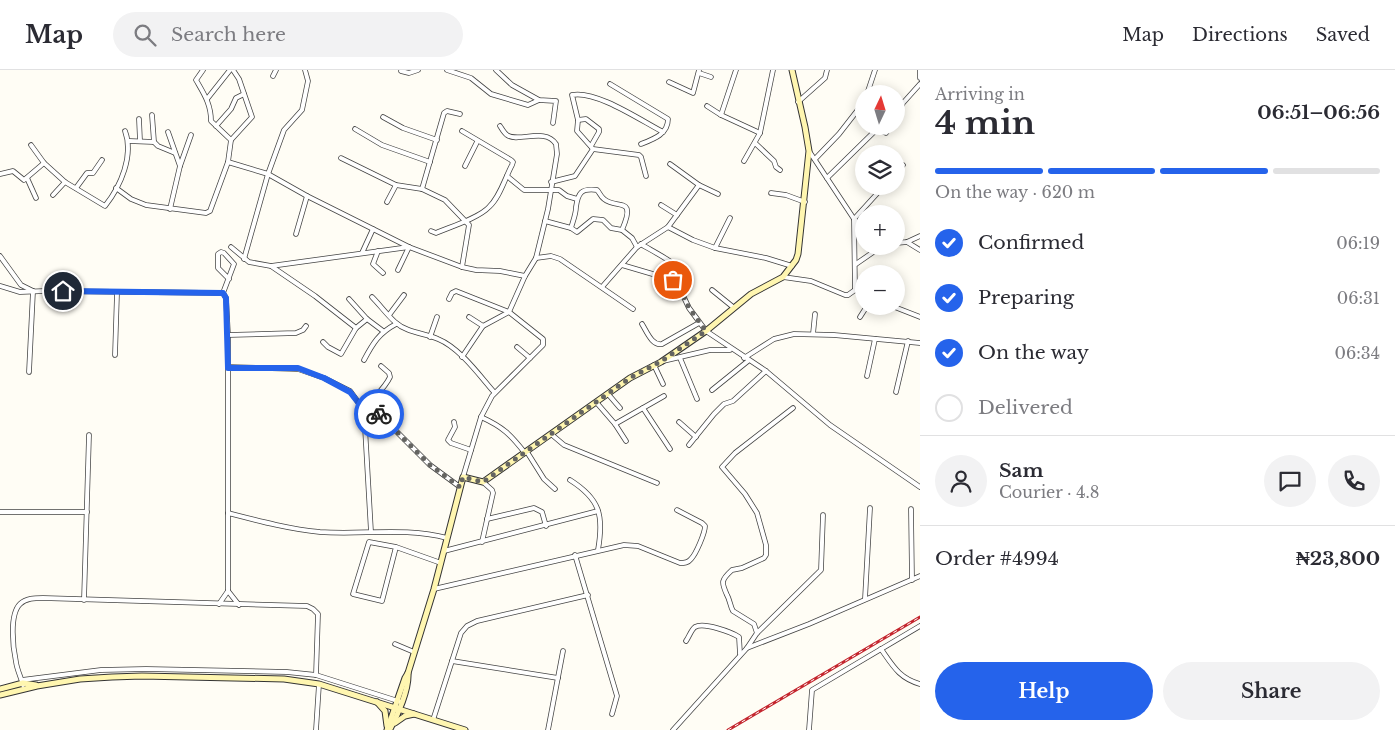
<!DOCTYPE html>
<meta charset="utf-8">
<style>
body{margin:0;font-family:"Libre Baskerville",serif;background:#f2f2f3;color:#2b2b33;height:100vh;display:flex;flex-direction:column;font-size:19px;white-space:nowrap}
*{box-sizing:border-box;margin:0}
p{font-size:16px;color:#7c7c81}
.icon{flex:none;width:28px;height:28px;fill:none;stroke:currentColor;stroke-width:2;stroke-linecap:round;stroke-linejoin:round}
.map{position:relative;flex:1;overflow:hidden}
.sheet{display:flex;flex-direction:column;background:#fff;width:475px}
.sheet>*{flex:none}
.needle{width:32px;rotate:4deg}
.controls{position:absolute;left:855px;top:15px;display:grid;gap:10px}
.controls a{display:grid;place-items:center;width:50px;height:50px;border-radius:50%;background:#fff;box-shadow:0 2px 12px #0003;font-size:25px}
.pin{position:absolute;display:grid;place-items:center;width:42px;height:42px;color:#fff;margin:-21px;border:2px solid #fff;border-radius:50%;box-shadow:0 1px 5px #0007}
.courier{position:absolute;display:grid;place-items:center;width:50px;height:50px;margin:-25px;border:4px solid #2563eb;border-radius:50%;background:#fff;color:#222;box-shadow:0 1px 6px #0007}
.overview em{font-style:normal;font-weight:700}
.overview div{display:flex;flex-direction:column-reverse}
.overview{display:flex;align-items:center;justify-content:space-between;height:85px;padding:0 15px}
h1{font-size:32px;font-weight:700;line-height:38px}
.bar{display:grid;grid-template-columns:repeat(4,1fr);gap:8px 5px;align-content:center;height:60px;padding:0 15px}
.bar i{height:6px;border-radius:4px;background:#e1e1e2}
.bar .current{background:#2563eb}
.bar p{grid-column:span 4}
.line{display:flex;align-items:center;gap:12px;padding:0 15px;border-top:1px solid #e1e1e2}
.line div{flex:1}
.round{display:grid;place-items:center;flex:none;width:52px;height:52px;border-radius:26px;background:#f2f2f3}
ol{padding:0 15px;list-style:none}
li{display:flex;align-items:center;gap:15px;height:55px}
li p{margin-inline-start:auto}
li .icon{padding:5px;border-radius:50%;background:#2563eb;color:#fff;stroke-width:4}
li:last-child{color:#7c7c81}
li i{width:28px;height:28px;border:2px solid #e1e1e2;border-radius:50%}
.primary-button{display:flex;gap:10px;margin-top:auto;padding:10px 15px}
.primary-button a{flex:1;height:58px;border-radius:30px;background:#2563eb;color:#fff;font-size:20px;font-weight:700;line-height:58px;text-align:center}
.primary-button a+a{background:#f2f2f3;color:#2b2b33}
header{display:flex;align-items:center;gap:30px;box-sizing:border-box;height:70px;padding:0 25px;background:#fff;border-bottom:1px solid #e1e1e2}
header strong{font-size:24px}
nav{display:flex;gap:28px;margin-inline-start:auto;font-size:18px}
.search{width:350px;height:45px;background:#f2f2f3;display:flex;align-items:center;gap:12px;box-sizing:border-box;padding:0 18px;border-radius:28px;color:#7c7c81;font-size:19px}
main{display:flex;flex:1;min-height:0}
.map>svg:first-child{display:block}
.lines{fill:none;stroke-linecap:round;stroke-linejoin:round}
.street-casing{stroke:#444;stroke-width:5.5}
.secondary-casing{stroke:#333;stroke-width:7}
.street{stroke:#fff;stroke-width:4}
.secondary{stroke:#fff6b0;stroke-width:5}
.rail-casing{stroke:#c4262e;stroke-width:3}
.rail{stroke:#fff;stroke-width:1;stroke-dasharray:4;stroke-linecap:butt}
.done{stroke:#646461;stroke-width:5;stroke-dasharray:0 9}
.route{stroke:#2563eb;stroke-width:6}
</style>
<header>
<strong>Map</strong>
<div class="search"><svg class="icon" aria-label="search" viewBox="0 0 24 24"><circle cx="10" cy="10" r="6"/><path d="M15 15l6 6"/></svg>Search here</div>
<nav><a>Map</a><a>Directions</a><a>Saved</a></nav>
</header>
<main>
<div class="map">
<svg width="920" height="660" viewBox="0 0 920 660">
<rect width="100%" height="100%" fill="#fffdf5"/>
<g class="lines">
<defs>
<g id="street">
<path d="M203 0 196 10C204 24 211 34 211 51L231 70"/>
<path d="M233 0 239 9 252 47 231 70 228 92 268 104 307 126 409 177 462 197 476 200 500 201 525 206"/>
<path d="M447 0 471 8 491 24 528 35 539 30"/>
<path d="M496 0 512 15 539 30 556 31 553 53"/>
<path d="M920 0V8"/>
<path d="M401 1 409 3 418 0"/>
<path d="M699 3 711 7"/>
<path d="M273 6 276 0"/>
<path d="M669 12 693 23 699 0"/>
<path d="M610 14 668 49C668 64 654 69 641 74"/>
<path d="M867 24 875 0"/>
<path d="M207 29 230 0"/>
<path d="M798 32 825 8 827 0"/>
<path d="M707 36 721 45 760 63"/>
<path d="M152 45 154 72"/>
<path d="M721 45 736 0"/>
<path d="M896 46 903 33 920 14"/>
<path d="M383 47 403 58 437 70"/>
<path d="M139 49 140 71"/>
<path d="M578 50 586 49 599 59V62L591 76"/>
<path d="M216 56 231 39 236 28 244 24"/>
<path d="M355 59 382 75 430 92"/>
<path d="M168 62 180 96"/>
<path d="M129 71 154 72 158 76 175 83"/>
<path d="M755 73 774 91 776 97 780 100"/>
<path d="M31 75 44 93 65 112 105 136C121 116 134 85 125 61"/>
<path d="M809 81 854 149 864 159"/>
<path d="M341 88 396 115 422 119 445 130 469 155 462 197"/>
<path d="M815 89 839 64 864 32"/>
<path d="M744 91 760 63 773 0"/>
<path d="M670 94 699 115 718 124"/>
<path d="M465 96 477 72"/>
<path d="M896 103 903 95"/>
<path d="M0 104 13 101 24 110 44 93"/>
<path d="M507 106 524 120H559L567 126 577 129"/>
<path d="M646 106 641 87 639 85 593 79 577 61 578 50 572 25C596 20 640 50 663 62"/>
<path d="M27 108 36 128"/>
<path d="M827 108 875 61 877 59 886 63 891 56"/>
<path d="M551 112 575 106 593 79"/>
<path d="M76 118 87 103H93L102 90"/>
<path d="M116 118 131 129 146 135 206 143 210 141 228 92"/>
<path d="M422 119 444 43 447 41 460 44"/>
<path d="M771 123 786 125 805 132"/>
<path d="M53 125 65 112"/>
<path d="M387 132 396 115"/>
<path d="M661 135 677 145"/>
<path d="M170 139 180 96 191 65"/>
<path d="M545 151 571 158 577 162 593 149 603 150 611 158 622 160 632 168 637 177"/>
<path d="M668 157 693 170 715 178 766 188 792 196"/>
<path d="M571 158C573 151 576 144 576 137 578 123 581 118 597 120 600 123 600 126 604 129 617 140 637 125 622 160"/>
<path d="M431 161 436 163C450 157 479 148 489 137 500 127 505 108 512 95L513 92 511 90 462 61"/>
<path d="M296 164 307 126"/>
<path d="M907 172 920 180"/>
<path d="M896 173 907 172 920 166"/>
<path d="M641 174C648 179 682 195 682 204 682 207 679 211 678 215"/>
<path d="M231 177 249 192 271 196 409 177"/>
<path d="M715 178 730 148"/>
<path d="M378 181 373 194 383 203"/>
<path d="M362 183 373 159"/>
<path d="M0 186 21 215 33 221"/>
<path d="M536 188 551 186 560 189 633 239"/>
<path d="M244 189 268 104 284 60 302 40 308 11 305 0"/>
<path d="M856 194 882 176"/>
<path d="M622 195 673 210 678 215 689 238 706 261 766 301 830 355 920 417"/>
<path d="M271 196 315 226 356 258"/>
<path d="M398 200 409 177"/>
<path d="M783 207 811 211 845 225H848L855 220"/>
<path d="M0 216 20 222 45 221 223 223 226 228 228 265V521L219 534"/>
<path d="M602 217 637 177 668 157 699 115"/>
<path d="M712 220 733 237"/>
<path d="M855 220 854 149 884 116"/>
<path d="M855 220 864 224"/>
<path d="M223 223 234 194 224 183 221 182 218 184V198L229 209"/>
<path d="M372 227C380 235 387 245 395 252 407 263 425 263 438 269 460 278 479 305 494 322"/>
<path d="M349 229 367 249 383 261"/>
<path d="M449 229 452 223 456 221 509 242 543 269V275L492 326 481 347 463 407"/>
<path d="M892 236 920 247"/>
<path d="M389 245 404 225"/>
<path d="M469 247 483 256"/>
<path d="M860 247 867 236"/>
<path d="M642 254C647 262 652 276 662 274L699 253"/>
<path d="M813 264 815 244"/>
<path d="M228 265 296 263 303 260 306 256"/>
<path d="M430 267 437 247"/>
<path d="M323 272 328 277 341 284 356 258 367 249"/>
<path d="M517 277 530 288"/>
<path d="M115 285 117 223"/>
<path d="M462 287 483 256 509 242 525 206 536 188 548 139 557 84 556 74C545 57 518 73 507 65 504 63 502 59 500 56"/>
<path d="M680 288 697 329"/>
<path d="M744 288 774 269 794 264 834 265 920 273"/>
<path d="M364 290C373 273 379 263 396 254"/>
<path d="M663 291 710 280H730"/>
<path d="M654 295 663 314"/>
<path d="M228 297 298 299 324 308 350 321 364 340 371 462"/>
<path d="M29 302 33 221"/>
<path d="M867 306 875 269"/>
<path d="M712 320 748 291"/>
<path d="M896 322 908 271"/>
<path d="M608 324 620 338"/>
<path d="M596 332 615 354 626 371"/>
<path d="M368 333 430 395 460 417"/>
<path d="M643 338 670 379"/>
<path d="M364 340C372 328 384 320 390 307L389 303 381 296"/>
<path d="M481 347C503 357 510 364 525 383"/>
<path d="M454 352 455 357 448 370 451 373 471 380"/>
<path d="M679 352 696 367"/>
<path d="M615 354 664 326"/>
<path d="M551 364 564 375 657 413"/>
<path d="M689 375 714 344 724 334 733 331 766 301"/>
<path d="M527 382 544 409 555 419"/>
<path d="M570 410C600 429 604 445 598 480"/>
<path d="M911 439 912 510"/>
<path d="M0 442H87"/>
<path d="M228 443C259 451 289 459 320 462 362 465 406 457 447 468"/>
<path d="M487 449 534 438 542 442 546 456"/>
<path d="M482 472 493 423 492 420 483 412"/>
<path d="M396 477 382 531 353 524 369 472 396 477 441 493"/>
<path d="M444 481 598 441"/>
<path d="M575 485 617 626 612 644"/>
<path d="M434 519 624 475 638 476 680 493C684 493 688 493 691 489 696 484 705 463 705 456L702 453 677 440"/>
<path d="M228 521 239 535"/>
<path d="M865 529 870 438"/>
<path d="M84 530 89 365"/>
<path d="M757 563 754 554 733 541C730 536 730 530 727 525 721 512 721 510 732 500L742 498 764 488 766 485V475L757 443 745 424 722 397 735 383 793 338"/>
<path d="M686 571C689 567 691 560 695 557 704 552 731 562 739 567L740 584"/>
<path d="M395 574 414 582"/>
<path d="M747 578 757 563 821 500 823 445"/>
<path d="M881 579C893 596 899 608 920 614"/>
<path d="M452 591 558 608"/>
<path d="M22 610 101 600 146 599 287 602 316 605 401 632"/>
<path d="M23 615C21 607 17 600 16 592 13 578 9 545 20 534 26 528 35 528 43 528L307 536 313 539 318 544 316 605"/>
<path d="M433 650 461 563 467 556 477 551 588 525"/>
<path d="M316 660 319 614"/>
<path d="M548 660 563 581"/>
<path d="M673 660 747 578 809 554 920 506"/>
<path d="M809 660 812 620 920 556"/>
</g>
<g id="secondary">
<path d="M0 619 23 613 36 615"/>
<path d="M0 625 37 616 80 609 112 607 142 606 284 609 319 614 465 660"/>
<path d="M377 632 385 641 387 656"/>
<path d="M395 653 405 646 414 644"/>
<path d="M390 659C398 645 409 619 408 603"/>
<path d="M387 660 405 608 408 603 434 519 463 407 483 412 630 308 661 292 706 261 751 224 783 207 796 190 798 184 809 81 805 57 792 0"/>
</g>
</defs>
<use href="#street" class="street-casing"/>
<use href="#secondary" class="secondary-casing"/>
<use href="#street" class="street"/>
<use href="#secondary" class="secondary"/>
<defs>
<path id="rail" d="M728 660 920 547"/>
</defs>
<use href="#rail" class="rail-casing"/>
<use href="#rail" class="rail"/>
</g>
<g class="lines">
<path class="done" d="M379 344 430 395 460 417 463 407 483 412 630 308 660 292 706 261 689 238 678 214 673 210"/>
<path class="route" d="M63 221 223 223 226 228 228 298H298L324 308 350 322 364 340 368 333 379 344"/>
</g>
</svg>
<div class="controls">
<a><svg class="needle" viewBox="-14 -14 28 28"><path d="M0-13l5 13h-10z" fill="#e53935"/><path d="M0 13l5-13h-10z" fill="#7c7c81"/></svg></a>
<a><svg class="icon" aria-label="layers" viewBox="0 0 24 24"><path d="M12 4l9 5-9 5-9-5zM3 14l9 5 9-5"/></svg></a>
<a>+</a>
<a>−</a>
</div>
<div class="pin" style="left:673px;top:210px;background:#ea580c"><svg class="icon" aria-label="bag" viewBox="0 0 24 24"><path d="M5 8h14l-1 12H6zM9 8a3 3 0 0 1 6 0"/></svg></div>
<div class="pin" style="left:63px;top:221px;background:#1f2937"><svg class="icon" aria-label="home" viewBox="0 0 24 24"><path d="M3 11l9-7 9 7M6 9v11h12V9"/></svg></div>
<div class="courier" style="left:379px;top:344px"><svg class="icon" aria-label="bike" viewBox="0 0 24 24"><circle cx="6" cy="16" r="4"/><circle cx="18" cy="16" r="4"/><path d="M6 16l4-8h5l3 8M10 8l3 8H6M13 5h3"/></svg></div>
</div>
<section class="sheet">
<div class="overview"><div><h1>4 min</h1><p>Arriving in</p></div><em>06:51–06:56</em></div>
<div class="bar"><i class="current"></i><i class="current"></i><i class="current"></i><i></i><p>On the way · 620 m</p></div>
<ol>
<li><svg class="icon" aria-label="check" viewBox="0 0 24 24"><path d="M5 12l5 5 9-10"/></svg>Confirmed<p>06:19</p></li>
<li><svg class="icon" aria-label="check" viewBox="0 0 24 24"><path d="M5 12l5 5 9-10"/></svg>Preparing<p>06:31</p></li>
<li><svg class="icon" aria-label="check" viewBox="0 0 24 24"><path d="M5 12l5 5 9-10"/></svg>On the way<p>06:34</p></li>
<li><i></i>Delivered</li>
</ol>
<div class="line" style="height:90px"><a class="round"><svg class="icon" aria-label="person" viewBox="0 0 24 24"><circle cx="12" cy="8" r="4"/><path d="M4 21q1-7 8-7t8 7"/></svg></a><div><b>Sam</b><p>Courier · 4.8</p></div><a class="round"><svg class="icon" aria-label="chat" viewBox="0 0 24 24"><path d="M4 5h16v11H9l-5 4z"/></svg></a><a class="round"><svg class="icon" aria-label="phone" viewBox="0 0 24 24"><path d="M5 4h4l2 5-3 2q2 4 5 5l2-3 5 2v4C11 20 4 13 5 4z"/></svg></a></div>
<div class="line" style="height:65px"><div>Order #4994</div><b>₦23,800</b></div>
<div class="primary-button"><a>Help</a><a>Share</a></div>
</section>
</main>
